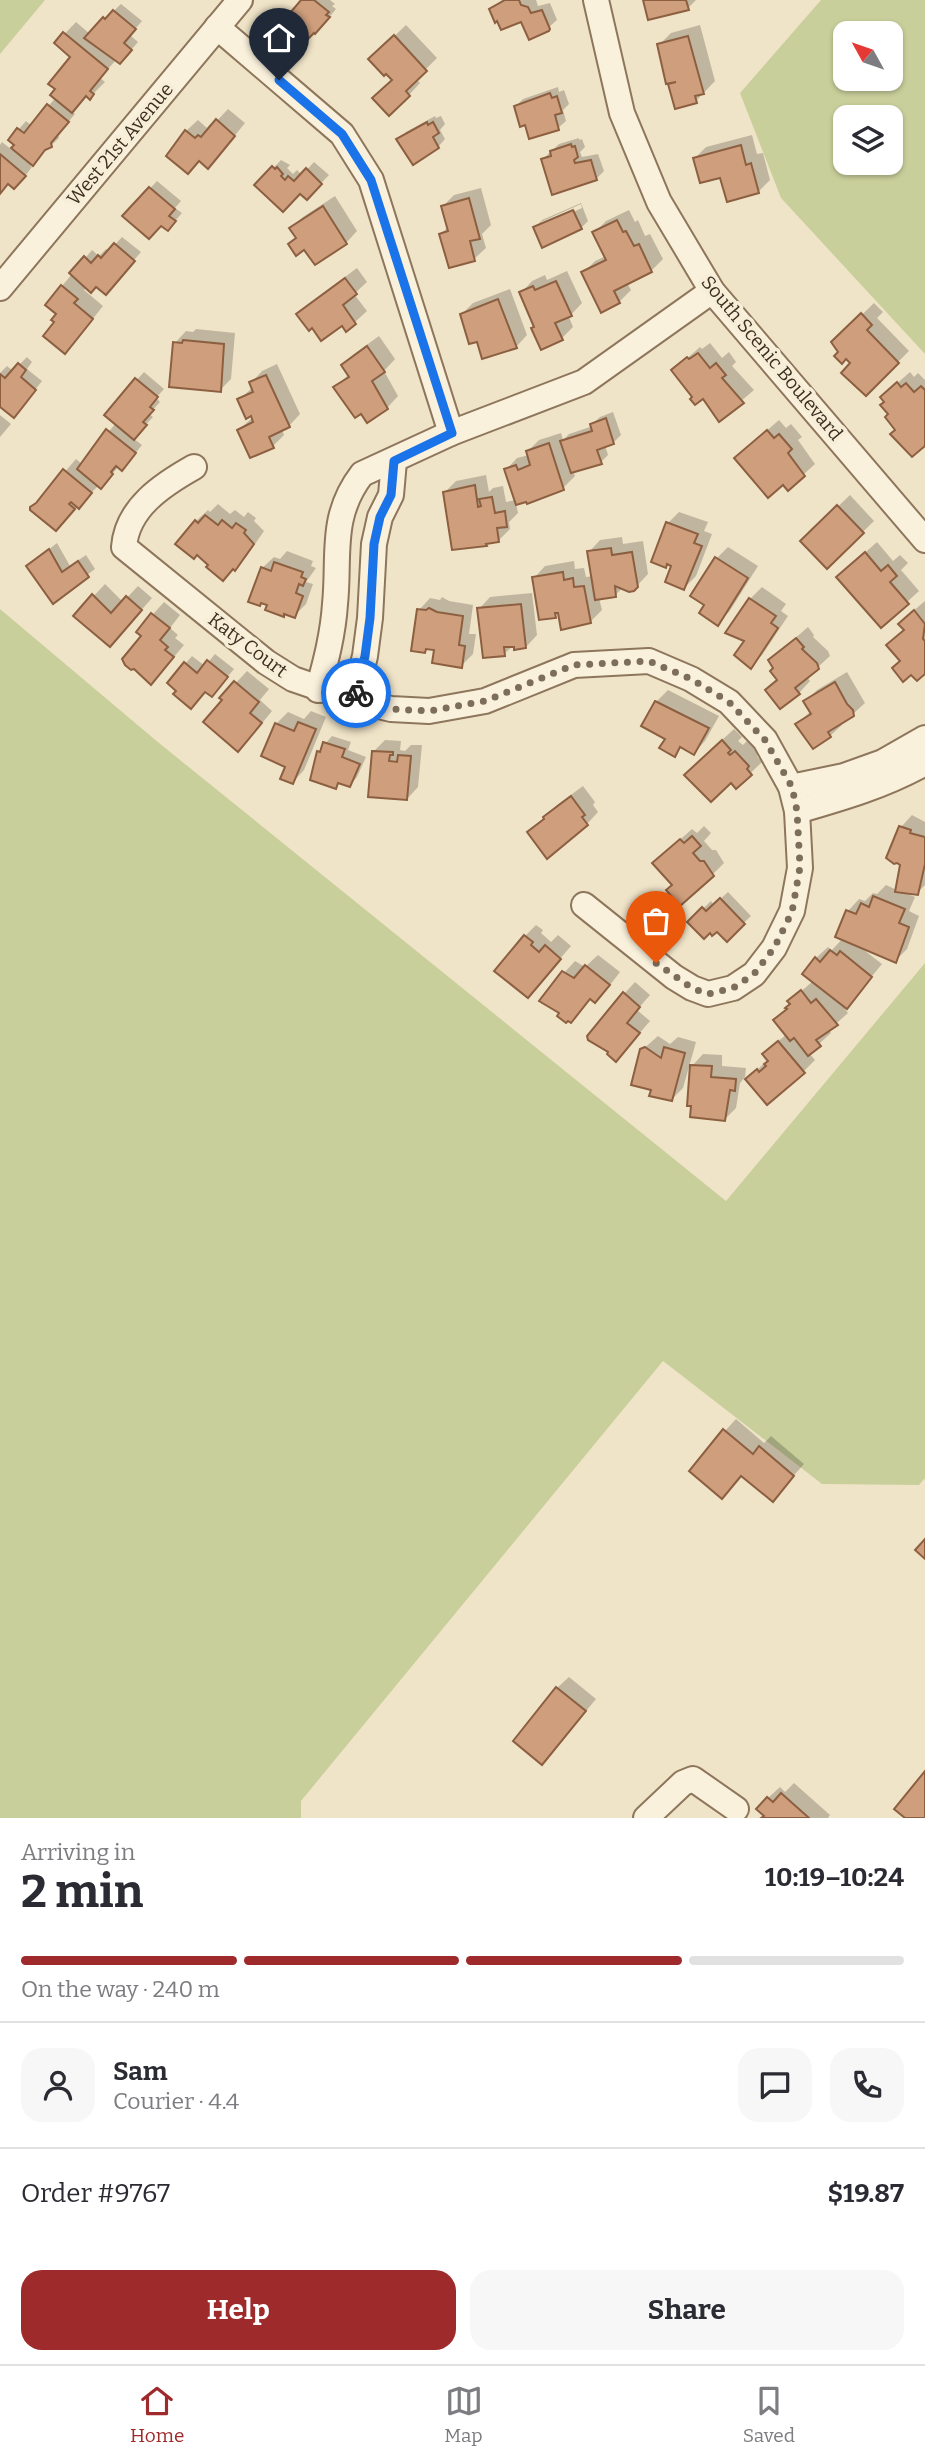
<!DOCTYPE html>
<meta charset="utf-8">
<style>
body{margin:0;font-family:Bitter,serif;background:#f7f7f7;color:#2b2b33;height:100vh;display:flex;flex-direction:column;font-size:26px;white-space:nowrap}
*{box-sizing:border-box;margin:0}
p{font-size:23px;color:#7c7c81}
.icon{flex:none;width:38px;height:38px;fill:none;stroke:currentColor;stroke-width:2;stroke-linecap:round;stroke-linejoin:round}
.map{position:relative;height:1818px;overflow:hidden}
.panel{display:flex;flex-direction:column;background:#fff;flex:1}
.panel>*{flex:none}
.needle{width:46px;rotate:310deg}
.controls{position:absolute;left:833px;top:21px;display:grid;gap:14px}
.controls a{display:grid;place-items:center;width:70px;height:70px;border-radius:14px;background:#fff;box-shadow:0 2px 5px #0004;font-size:35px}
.pin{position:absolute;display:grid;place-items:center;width:60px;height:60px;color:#fff;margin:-72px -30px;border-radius:50% 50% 50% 0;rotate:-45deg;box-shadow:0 0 7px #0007}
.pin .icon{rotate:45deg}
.courier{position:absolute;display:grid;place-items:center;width:70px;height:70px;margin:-35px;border:5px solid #1a73e8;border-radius:50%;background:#fff;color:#222;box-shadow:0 2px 9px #0007}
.head em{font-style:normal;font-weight:700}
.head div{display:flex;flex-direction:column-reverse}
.head{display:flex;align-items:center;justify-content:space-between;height:119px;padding:0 21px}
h1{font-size:46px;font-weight:700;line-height:52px}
.bar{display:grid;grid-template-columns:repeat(4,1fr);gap:10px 7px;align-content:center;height:84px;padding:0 21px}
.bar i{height:9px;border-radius:5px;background:#e1e1e2}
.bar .active{background:#9e2a2b}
.bar p{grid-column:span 4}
.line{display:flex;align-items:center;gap:18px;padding:0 21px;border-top:2px solid #e1e1e2}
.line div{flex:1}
.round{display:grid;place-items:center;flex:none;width:74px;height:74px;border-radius:21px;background:#f7f7f7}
.button{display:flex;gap:14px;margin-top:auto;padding:14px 21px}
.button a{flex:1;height:80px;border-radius:21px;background:#9e2a2b;color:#fff;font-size:28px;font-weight:700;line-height:80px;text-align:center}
.button a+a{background:#f7f7f7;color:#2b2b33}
.menu{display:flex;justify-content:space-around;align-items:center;height:98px;border-top:2px solid #e1e1e2;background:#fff;font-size:19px;color:#7c7c81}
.menu a{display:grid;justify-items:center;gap:4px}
.menu .active{color:#9e2a2b}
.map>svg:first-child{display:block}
.green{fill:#c9cf9b;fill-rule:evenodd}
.shadow{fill:#0003;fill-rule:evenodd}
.building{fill:#cf9f7d;stroke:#8d5f41;stroke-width:2}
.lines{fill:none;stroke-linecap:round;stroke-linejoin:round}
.minor-casing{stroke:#8d765c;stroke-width:28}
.minor{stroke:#faf1dc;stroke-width:24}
.done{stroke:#7c6e5b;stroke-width:7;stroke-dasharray:0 12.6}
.route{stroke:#1a73e8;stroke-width:9}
.labels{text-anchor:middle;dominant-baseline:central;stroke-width:7;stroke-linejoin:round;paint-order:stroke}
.street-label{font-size:19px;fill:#3d2e20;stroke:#f7eed8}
</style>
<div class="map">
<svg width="925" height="1818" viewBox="0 0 925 1818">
<rect width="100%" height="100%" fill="#f0e4c8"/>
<g class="green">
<path d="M0 0H45L0 54Z"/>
<path d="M821 0H925V354L781 198 740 93ZM845 33H891V79H845ZM845 117H891V163H845Z"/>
<path d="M0 609 159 743 726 1201 925 963V1478L919 1485 822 1484 663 1361 301 1801V1818H0Z"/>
</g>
<g class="shadow">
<path d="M303 0H330L335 4 332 6 336 9 323 25 285 24Z"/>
<path d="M502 0H536L538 6 550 3 557 20 549 27 491 9Z"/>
<path d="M645 0H696L688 8Z"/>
<path d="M121 4 142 21 130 35 138 42 127 55 116 60 100 78 105 82 89 98 86 95 71 111 75 114 58 134 59 138 30 166 32 167 22 180 9 183 0 193V145L2 142 12 150 16 144 10 140 19 129 26 121 32 126 56 97 73 57 56 43 76 22 90 34Z"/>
<path d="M406 25 437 58 416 79 420 83 409 95 394 79 382 48Z"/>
<path d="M700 25 715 81 696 101 676 107 659 45 671 33Z"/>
<path d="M558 87 559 92 564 90 569 104 563 110 566 121 558 128 526 123 516 106 523 99Z"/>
<path d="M228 109 245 123 219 155 200 159 186 131 198 120 207 128 210 124 212 126Z"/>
<path d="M435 116 436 118 441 116 445 124 440 130 445 139 438 147 399 140 406 132Z"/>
<path d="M752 135 757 154 763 153 770 180 758 192 722 176 695 158 706 147Z"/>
<path d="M579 138V140L582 139 585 147 580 152 582 157 598 154 604 171 596 179 543 159 559 144Z"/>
<path d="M281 160 290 165 287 168 293 174 297 170 302 175 314 162 329 175 307 198 301 192 257 185Z"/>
<path d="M157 181 181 201 175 208 182 213 175 221 162 224 124 216Z"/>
<path d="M481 188 491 225 482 234 486 248 474 259 441 234 448 227 443 206 454 195Z"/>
<path d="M335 196 357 231 346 243 291 228 303 217Z"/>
<path d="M581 203 588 221 581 228H535L542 220ZM581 204 582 208 541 226V222Z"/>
<path d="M629 210 635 222 638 220 645 236 650 234 663 259 651 271 627 283 631 290 619 302 583 273 595 261 606 256 594 233 606 221Z"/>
<path d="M122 237 141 252 113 285H96L87 287 84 290 103 306 76 340 57 322 62 286 92 250 99 256 106 249 109 251Z"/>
<path d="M357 268 367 282 354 294 367 311 355 322 346 329 342 324 312 326 298 315 310 303Z"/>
<path d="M567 271 582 303 569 317 573 327 562 338 536 326 521 293 532 281 545 275 547 280Z"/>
<path d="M510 289 527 335 516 347 478 340 462 314 473 303Z"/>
<path d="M874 303 883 312 877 318 909 351 866 394 853 363 840 352 834 342Z"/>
<path d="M196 329 235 333 231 379 220 390 175 343 186 331 193 332Z"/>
<path d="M379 336 395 359 384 371 398 396 387 408 335 388 349 374 343 365 354 354Z"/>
<path d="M710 343 722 358 729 352 736 362 732 366 754 390 719 420 704 397H694L674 370 700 347 702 349Z"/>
<path d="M27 357 32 362 27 369 42 381 21 408 0 404V373L7 366 13 371Z"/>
<path d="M277 364 300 414 289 426 282 429 284 435 273 446 239 430 253 417 239 400 253 387 251 383 262 371Z"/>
<path d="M144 372 164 389 156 398 160 402 149 414 153 417 133 438 142 445 129 461 119 466 108 479 99 485 56 529 45 495 76 459 82 464 116 423 106 414Z"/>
<path d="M910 372 914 377 918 373 925 380V444L897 429 891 414 894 386Z"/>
<path d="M613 412 621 435 613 443 605 445 608 455 601 462 573 471 575 476 563 488 516 503 518 513 509 522 510 529 499 540 486 545 444 493 456 481 486 475 489 492 493 488 503 486 506 502 516 500 506 470 517 458 529 455 528 451 539 440 561 433 563 440 569 434 593 426 592 424 600 417Z"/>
<path d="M0 415 11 424 0 437Z"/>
<path d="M779 420 786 428 791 424 802 437 798 440 815 464 803 475 784 483 748 447Z"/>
<path d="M850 495 874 521 827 567 802 541Z"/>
<path d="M218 504 230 514 235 510 244 517 248 512 256 518 254 521 264 531 246 557 235 568 196 521 208 510 210 512Z"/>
<path d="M679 512 708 522 704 531 712 534 696 576 684 588 673 565 669 563 665 566 668 523Z"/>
<path d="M622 537 623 544 643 541 648 574 634 589 624 587 615 595 599 598 602 610 590 622 560 611 555 616 534 578 545 566 574 561 575 569 584 568 586 577 593 576 589 552 600 540Z"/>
<path d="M877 542 893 561 900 555 908 563 901 570 919 591 881 626 850 566Z"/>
<path d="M57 543 70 566 86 555 95 569 53 601 28 566Z"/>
<path d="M728 547 758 566 729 612 717 623V558Z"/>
<path d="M287 551 313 561 311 566 316 568 306 582 313 584 306 604 294 616 269 604 262 568 274 557 280 559Z"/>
<path d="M105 584 123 602 138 586 152 598 121 633 76 615Z"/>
<path d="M762 587 786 604 781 611 788 616 762 655 750 667 746 640 727 632 750 599Z"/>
<path d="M532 593 537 635 526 647 513 646 504 654 479 609 490 597Z"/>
<path d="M442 597 449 601 473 605 469 634H476L473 654 461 666 436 649 428 648 425 651 419 610 430 598 440 600Z"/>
<path d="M925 601V672L902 660 905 629 912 612Z"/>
<path d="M164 602 180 615 170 628 178 635 175 638 184 645 162 671 144 636 138 631Z"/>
<path d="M808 627 814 635 813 637 828 651 830 656 807 677 810 681 799 693 779 679 770 660Z"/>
<path d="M215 654 234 669 219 687 206 690 185 664 192 656 205 666Z"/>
<path d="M247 671 269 689 260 700 272 711 250 738 222 698Z"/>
<path d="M847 672 865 703 853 714 840 722 842 725 830 736 797 724 811 711 805 702 817 690Z"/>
<path d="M668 690 719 716 705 741 694 753 682 747 674 754 667 738 656 702Z"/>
<path d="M311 711 326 717 304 770 293 782 276 724 288 712 304 719Z"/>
<path d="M734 729 742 737 738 741 743 745 747 741 759 754 757 756 762 762 736 787 731 781 697 763Z"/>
<path d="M332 736 351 742 348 750 366 757 357 777 350 785 341 782 335 787 318 752Z"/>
<path d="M385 740 401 741 400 750 405 751 411 745H422L418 787 407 799 374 751Z"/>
<path d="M583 786 595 802 593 805 598 812 587 824 529 832 557 805Z"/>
<path d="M912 815 925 822V885L917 893 903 892 915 897 909 911 919 916 907 949 895 961 860 947 882 964 845 1009 848 1013 829 1030 831 1033 809 1053 815 1060 803 1072 747 1079 769 1059 776 1043 787 1034 776 1020 792 1004 790 1001 813 981 816 958 828 947 832 950 843 938 837 936 848 911 859 899 865 901 873 893 877 894 886 885 897 890 902 864 888 858 901 827Z"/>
<path d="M704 826 711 833 704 841 712 850H716L724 863 712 875 666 852 692 829 697 833Z"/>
<path d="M728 892 751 916 727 939 717 929 689 922 711 901 714 905Z"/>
<path d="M536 925 543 930 541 933 551 942 558 935 571 946 528 996 525 936Z"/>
<path d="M598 955 620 972 607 989 591 997 570 1021 561 1013 564 973 575 961 585 967Z"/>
<path d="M635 982 650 995 637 1010 650 1021 627 1048 624 994Z"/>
<path d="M658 1036 670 1044 678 1037 696 1042 683 1088 672 1099 653 1088 642 1050Z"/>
<path d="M703 1054 722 1055V1066L746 1068 745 1077 740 1083 736 1108 724 1120 692 1105V1066Z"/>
<path d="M736 1419 764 1443 771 1436 804 1464 773 1499 743 1474 722 1496 725 1431Z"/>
<path d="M569 1677 596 1699 553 1751 557 1688Z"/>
<path d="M794 1783 830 1815 828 1818H764L768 1798 780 1787 785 1792Z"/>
</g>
<g class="building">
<path d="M301 0H314L329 12 326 15 330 17 315 34 314 33 299 48 281 34 284 31 283 24 287 18H295L290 13Z"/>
<path d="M505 0H519L521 5 528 7 531 13 542 10 550 29 549 31 529 40 521 22 501 30 497 21 495 23 489 9Z"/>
<path d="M643 0H686L689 10 648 20Z"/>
<path d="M113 10 136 29 124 43 132 50 120 64 84 38 103 17 105 19Z"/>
<path d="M63 32 108 69 90 91 94 94 90 100 86 96 72 113 50 95 55 89 48 84 70 57 54 43Z"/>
<path d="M394 35 427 71 406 91 410 96 389 116 372 98 392 80 386 74 384 76 368 59Z"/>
<path d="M688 36 704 94 695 96 697 103 675 109 668 84 676 82 666 84 657 44Z"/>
<path d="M550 93 552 98 557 96 562 113 555 115 559 130 529 139 525 125 520 127 514 106Z"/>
<path d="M47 104 69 122 51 143 52 147 45 150 33 166 11 148 14 145 8 140 17 128 24 133Z"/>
<path d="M216 119 235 136 208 169 199 161 188 174 166 156 185 130 195 138 198 135 201 137Z"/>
<path d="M427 122 428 125 433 122 439 133 433 137 439 148 413 165 396 139Z"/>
<path d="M571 144 572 147 575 146 578 157 574 160 575 163 591 160 597 180 552 195 541 159 551 156 550 151Z"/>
<path d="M741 145 746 165 751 163 759 193 727 202 720 178 700 183 693 158Z"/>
<path d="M0 154 26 176 14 189 8 184 0 194Z"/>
<path d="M272 166 275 169 277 167 283 174 281 176 285 180 288 176 294 181 306 168 322 184 307 200 300 194 283 212 254 185Z"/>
<path d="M149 187 175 209 169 216 176 221 168 231 161 226 149 239 122 216Z"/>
<path d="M469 198 480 239 470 241 475 261 449 268 439 234 448 231 441 206Z"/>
<path d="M323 206 347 244 315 265 304 250 296 256 288 244 296 238 289 228Z"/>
<path d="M573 210 582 229 542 248 533 227Z"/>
<path d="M617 220 623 232 626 231 634 246 639 244 652 272 614 291 620 303 601 313 581 272 606 260 592 232Z"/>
<path d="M114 243 135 261 106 295 96 287 91 293 69 273 84 256 91 263 98 255 101 258Z"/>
<path d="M345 278 357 294 343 305 356 324 346 332 342 326 321 341 312 328 309 331 296 314Z"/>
<path d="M556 281 572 316 555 323 563 340 541 350 531 328 534 327 519 292 533 286 535 290Z"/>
<path d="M61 285 78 299 74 303 93 319 65 354 43 336 54 322 51 320 56 314 45 305Z"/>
<path d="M498 299 517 348 482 359 477 342 469 344 460 314Z"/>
<path d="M861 313 872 325 867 330 899 363 866 396 841 373 850 363 846 359 842 364 834 356 838 352 831 342Z"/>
<path d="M183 340 224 344 221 392 169 387 173 342 182 343Z"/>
<path d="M367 346 385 372 372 381 388 409 367 423 361 414 355 418 333 387 349 377 341 365Z"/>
<path d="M698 353 710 368 716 363 726 375 722 378 744 403 719 422 703 399 695 405 690 399 692 397 671 370 687 357 689 359Z"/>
<path d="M18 363 26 370 21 377 36 390 14 418 0 407V374L5 378Z"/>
<path d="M266 375 290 427 269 437 274 448 250 458 237 430 253 422 251 416 246 419 237 399 253 392 249 382Z"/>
<path d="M135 378 158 397 150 407 154 410 143 422 147 425 134 440 104 415Z"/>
<path d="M897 382 901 387 906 383 914 392 921 386 925 390V446L912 457 890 434 895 430 885 417 888 414 880 405 884 402 880 397Z"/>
<path d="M606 418 614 444 597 450 602 464 571 473 560 441 592 431 590 424Z"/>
<path d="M106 429 136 453 122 471 116 466 111 472 113 474 101 489 77 469Z"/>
<path d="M767 430 774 438 779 434 792 449 788 453 805 476 788 491 783 485 768 498 734 458Z"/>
<path d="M549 443 564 490 527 504 526 502 516 505 504 469 516 465 518 470 530 465 526 451Z"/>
<path d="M63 469 92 493 79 509 71 502 69 504 75 509 56 531 30 510V507L36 503Z"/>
<path d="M475 485 478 507 481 506 479 499 492 497 495 513 505 511 507 527 497 528 499 542 486 544 487 546 452 550 443 492Z"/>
<path d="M837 505 864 533 827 569 800 541Z"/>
<path d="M205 515 218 525 222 520 232 528 236 523 246 530 244 533 254 544 235 571 233 569 223 581 206 567 208 565 197 555 194 559 175 544 195 520 198 523Z"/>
<path d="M666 522 698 534 694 543 702 546 684 590 665 582 671 566 667 564 666 568 651 562Z"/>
<path d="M611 548 612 555 632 552 638 587 634 591 629 592 615 586 616 597 595 600 587 551Z"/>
<path d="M49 549 62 572 78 561 89 577 53 604 26 566Z"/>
<path d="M865 552 881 571 888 565 897 576 890 582 909 604 881 628 836 577Z"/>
<path d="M715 557 748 578 718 626 699 613 704 605 690 596Z"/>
<path d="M274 562 303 572 301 577 306 579 303 586 299 584 296 593 303 596 295 618 284 614V617L265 610 267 605 261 603 260 606 248 602 261 567 271 571Z"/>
<path d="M563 572 564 580 573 578 574 587 584 586 591 623 561 630 558 613H555L556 618 539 620 532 577Z"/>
<path d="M92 594 111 613 126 596 142 610 110 647 73 616Z"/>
<path d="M749 598 776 616 771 623 778 628 751 669 734 655 744 641 725 633Z"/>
<path d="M521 604 526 648 514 650V647H504L505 656 483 658 477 608Z"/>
<path d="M429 608 437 612 463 616 459 645 465 646 462 668 432 663 434 650 426 649 425 653 411 651 417 609 426 610Z"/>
<path d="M914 610 925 624 923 639 925 641V674L917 681 911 675 903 682 892 668 900 661 886 645 904 630 898 624Z"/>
<path d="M151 613 170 628 160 640 168 647 165 650 174 657 151 685 134 669 131 670 125 665 122 659 141 636 136 632Z"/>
<path d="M796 638 804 647 802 649 817 663 819 669 795 688 800 694 780 709 765 690 777 680 770 671 773 668 768 660Z"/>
<path d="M207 660 228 677 212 697 205 692 191 709 173 694 176 691 167 683 184 662 197 673Z"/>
<path d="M234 681 259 702 250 713 262 723 238 752 203 722 222 700 219 698Z"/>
<path d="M835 682 847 704 853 710 854 716 828 732 831 737 813 749 795 724 811 714 803 701Z"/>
<path d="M655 701 709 728 694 755 680 747 675 757 659 748 665 739 641 726Z"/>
<path d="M298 722 316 729 293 784 280 779 285 767 261 756 275 723 294 731Z"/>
<path d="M722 740 731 750 728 753 730 755 735 751 749 766 747 769 752 775 736 789 731 783 711 802 684 775Z"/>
<path d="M323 742 345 749 342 757 360 764 350 787 338 783 336 789 310 780 317 751 320 752Z"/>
<path d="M372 751 393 752V755H390L389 761 397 762 398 755 411 756 407 800 368 797Z"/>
<path d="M571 796 585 815 582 817 588 825 547 859 527 832 544 819 543 817Z"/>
<path d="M899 826 911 830 910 833 925 837V864L918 895 895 892 900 865 897 863 894 864 886 858Z"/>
<path d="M692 836 701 846 693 853 700 861H704L714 876 680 906 666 890 672 885 652 863 680 839 684 843Z"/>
<path d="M873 896 905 909 899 923 909 927 896 963 835 937 846 910 856 914 861 903 869 907Z"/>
<path d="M720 898 745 924 727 942 717 932 712 936 710 933 704 939 687 922 702 907 706 911Z"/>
<path d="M524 935 533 942 531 945 539 952 545 945 561 959 528 998 494 971Z"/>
<path d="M830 950 837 955 840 951 872 977 847 1009 802 974 815 957 820 962Z"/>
<path d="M585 965 610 985 595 1003 590 999 571 1023 568 1021 566 1023 557 1016 559 1013 539 1001 562 971 574 978Z"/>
<path d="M801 990 811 1003 816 999 838 1025 816 1040 821 1046 808 1056 794 1038 790 1041 773 1020 787 1009 785 1008 790 1004 787 1001Z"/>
<path d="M623 992 640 1007 627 1023 640 1033 616 1062 607 1054 608 1052 588 1040 587 1036Z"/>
<path d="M778 1041 805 1073 767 1105 745 1079 757 1069 759 1072 766 1066 764 1064 768 1061 762 1054Z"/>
<path d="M645 1047 661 1058 664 1047 685 1053 672 1101 649 1096 651 1090 631 1085 640 1049Z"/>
<path d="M690 1065 712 1066 711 1077 736 1079 735 1091 730 1090 725 1121 690 1117 691 1106H687Z"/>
<path d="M723 1429 753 1454 759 1446 794 1476 773 1502 741 1476 722 1499 689 1471Z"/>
<path d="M925 1539V1559L915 1550Z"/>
<path d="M556 1687 586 1711 542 1765 513 1741Z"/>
<path d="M925 1771V1818H905L894 1809Z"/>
<path d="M781 1793 809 1818H761L764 1816 756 1809 767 1797 773 1802Z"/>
</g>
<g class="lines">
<defs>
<g id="minor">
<path d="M596 0 622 113 659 202 712 291 925 540"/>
<path d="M217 27 342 134 371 180 451 433"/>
<path d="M0 288 240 0"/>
<path d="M194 467C162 485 127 508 124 547L266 662 293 679 354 700 391 709 429 711 485 701 574 665 649 661 691 679 729 702 765 740 791 787 797 811 800 868 792 911 774 948 754 974 733 988 708 994 692 988 674 977 584 905"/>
<path d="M318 690C326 661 333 634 335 604 340 556 329 517 362 474L451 433 584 382 712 291"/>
<path d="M354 700 365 656 370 618 374 544 380 517 391 495 394 461"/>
<path d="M791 787 844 776 883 762 925 738"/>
<path d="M797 811C842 798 884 786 925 763"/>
<path d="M646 1818 683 1783 693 1779 736 1809"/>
</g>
</defs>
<use href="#minor" class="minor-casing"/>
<use href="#minor" class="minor"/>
</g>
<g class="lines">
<path class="done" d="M356 693 354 700 391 709 429 711 485 701 574 665 649 661 691 679 729 702 765 740 792 787 797 811 800 867 792 912 774 948 754 974 733 988 708 994 692 988 656 963"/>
<path class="route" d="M279 80 342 134 371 180 452 433 394 461 391 495 380 517 374 544 370 618 365 656 356 693"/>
</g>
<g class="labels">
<g class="street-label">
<text transform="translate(120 144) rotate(-50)">West 21st Avenue</text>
<text transform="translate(772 358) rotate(50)">South Scenic Boulevard</text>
<text transform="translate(248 645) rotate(37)">Katy Court</text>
</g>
</g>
</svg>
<div class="controls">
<a><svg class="needle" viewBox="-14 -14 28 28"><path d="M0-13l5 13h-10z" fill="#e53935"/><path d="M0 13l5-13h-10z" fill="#7c7c81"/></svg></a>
<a><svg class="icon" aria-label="layers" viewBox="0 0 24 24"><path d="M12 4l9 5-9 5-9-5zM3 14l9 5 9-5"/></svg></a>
</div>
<div class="pin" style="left:656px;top:963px;background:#ea580c"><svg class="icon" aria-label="bag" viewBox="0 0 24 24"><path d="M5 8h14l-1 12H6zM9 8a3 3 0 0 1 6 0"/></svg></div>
<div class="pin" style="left:279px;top:80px;background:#1f2937"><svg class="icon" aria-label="home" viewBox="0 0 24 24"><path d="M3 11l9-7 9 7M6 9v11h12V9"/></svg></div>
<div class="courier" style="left:356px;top:693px"><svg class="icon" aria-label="bike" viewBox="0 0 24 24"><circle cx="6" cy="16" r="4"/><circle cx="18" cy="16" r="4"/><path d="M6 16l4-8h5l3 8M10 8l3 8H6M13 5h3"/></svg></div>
</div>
<section class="panel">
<div class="head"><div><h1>2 min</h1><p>Arriving in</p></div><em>10:19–10:24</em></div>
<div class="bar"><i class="active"></i><i class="active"></i><i class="active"></i><i></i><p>On the way · 240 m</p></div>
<div class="line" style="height:126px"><a class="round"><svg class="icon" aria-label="person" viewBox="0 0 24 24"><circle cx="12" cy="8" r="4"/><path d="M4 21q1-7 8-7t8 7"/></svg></a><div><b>Sam</b><p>Courier · 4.4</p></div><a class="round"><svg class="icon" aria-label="chat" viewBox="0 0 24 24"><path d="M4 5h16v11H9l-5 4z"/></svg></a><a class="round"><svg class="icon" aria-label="phone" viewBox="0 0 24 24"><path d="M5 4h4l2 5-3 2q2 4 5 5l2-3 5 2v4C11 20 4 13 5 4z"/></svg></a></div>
<div class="line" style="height:91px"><div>Order #9767</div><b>$19.87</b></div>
<div class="button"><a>Help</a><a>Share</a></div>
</section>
<nav class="menu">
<a class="active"><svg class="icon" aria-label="home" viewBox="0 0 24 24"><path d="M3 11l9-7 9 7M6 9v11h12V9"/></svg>Home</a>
<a><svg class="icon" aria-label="map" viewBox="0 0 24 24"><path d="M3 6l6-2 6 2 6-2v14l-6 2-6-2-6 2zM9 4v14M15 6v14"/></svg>Map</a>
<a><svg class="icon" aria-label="saved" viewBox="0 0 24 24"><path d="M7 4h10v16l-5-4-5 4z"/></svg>Saved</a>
</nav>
